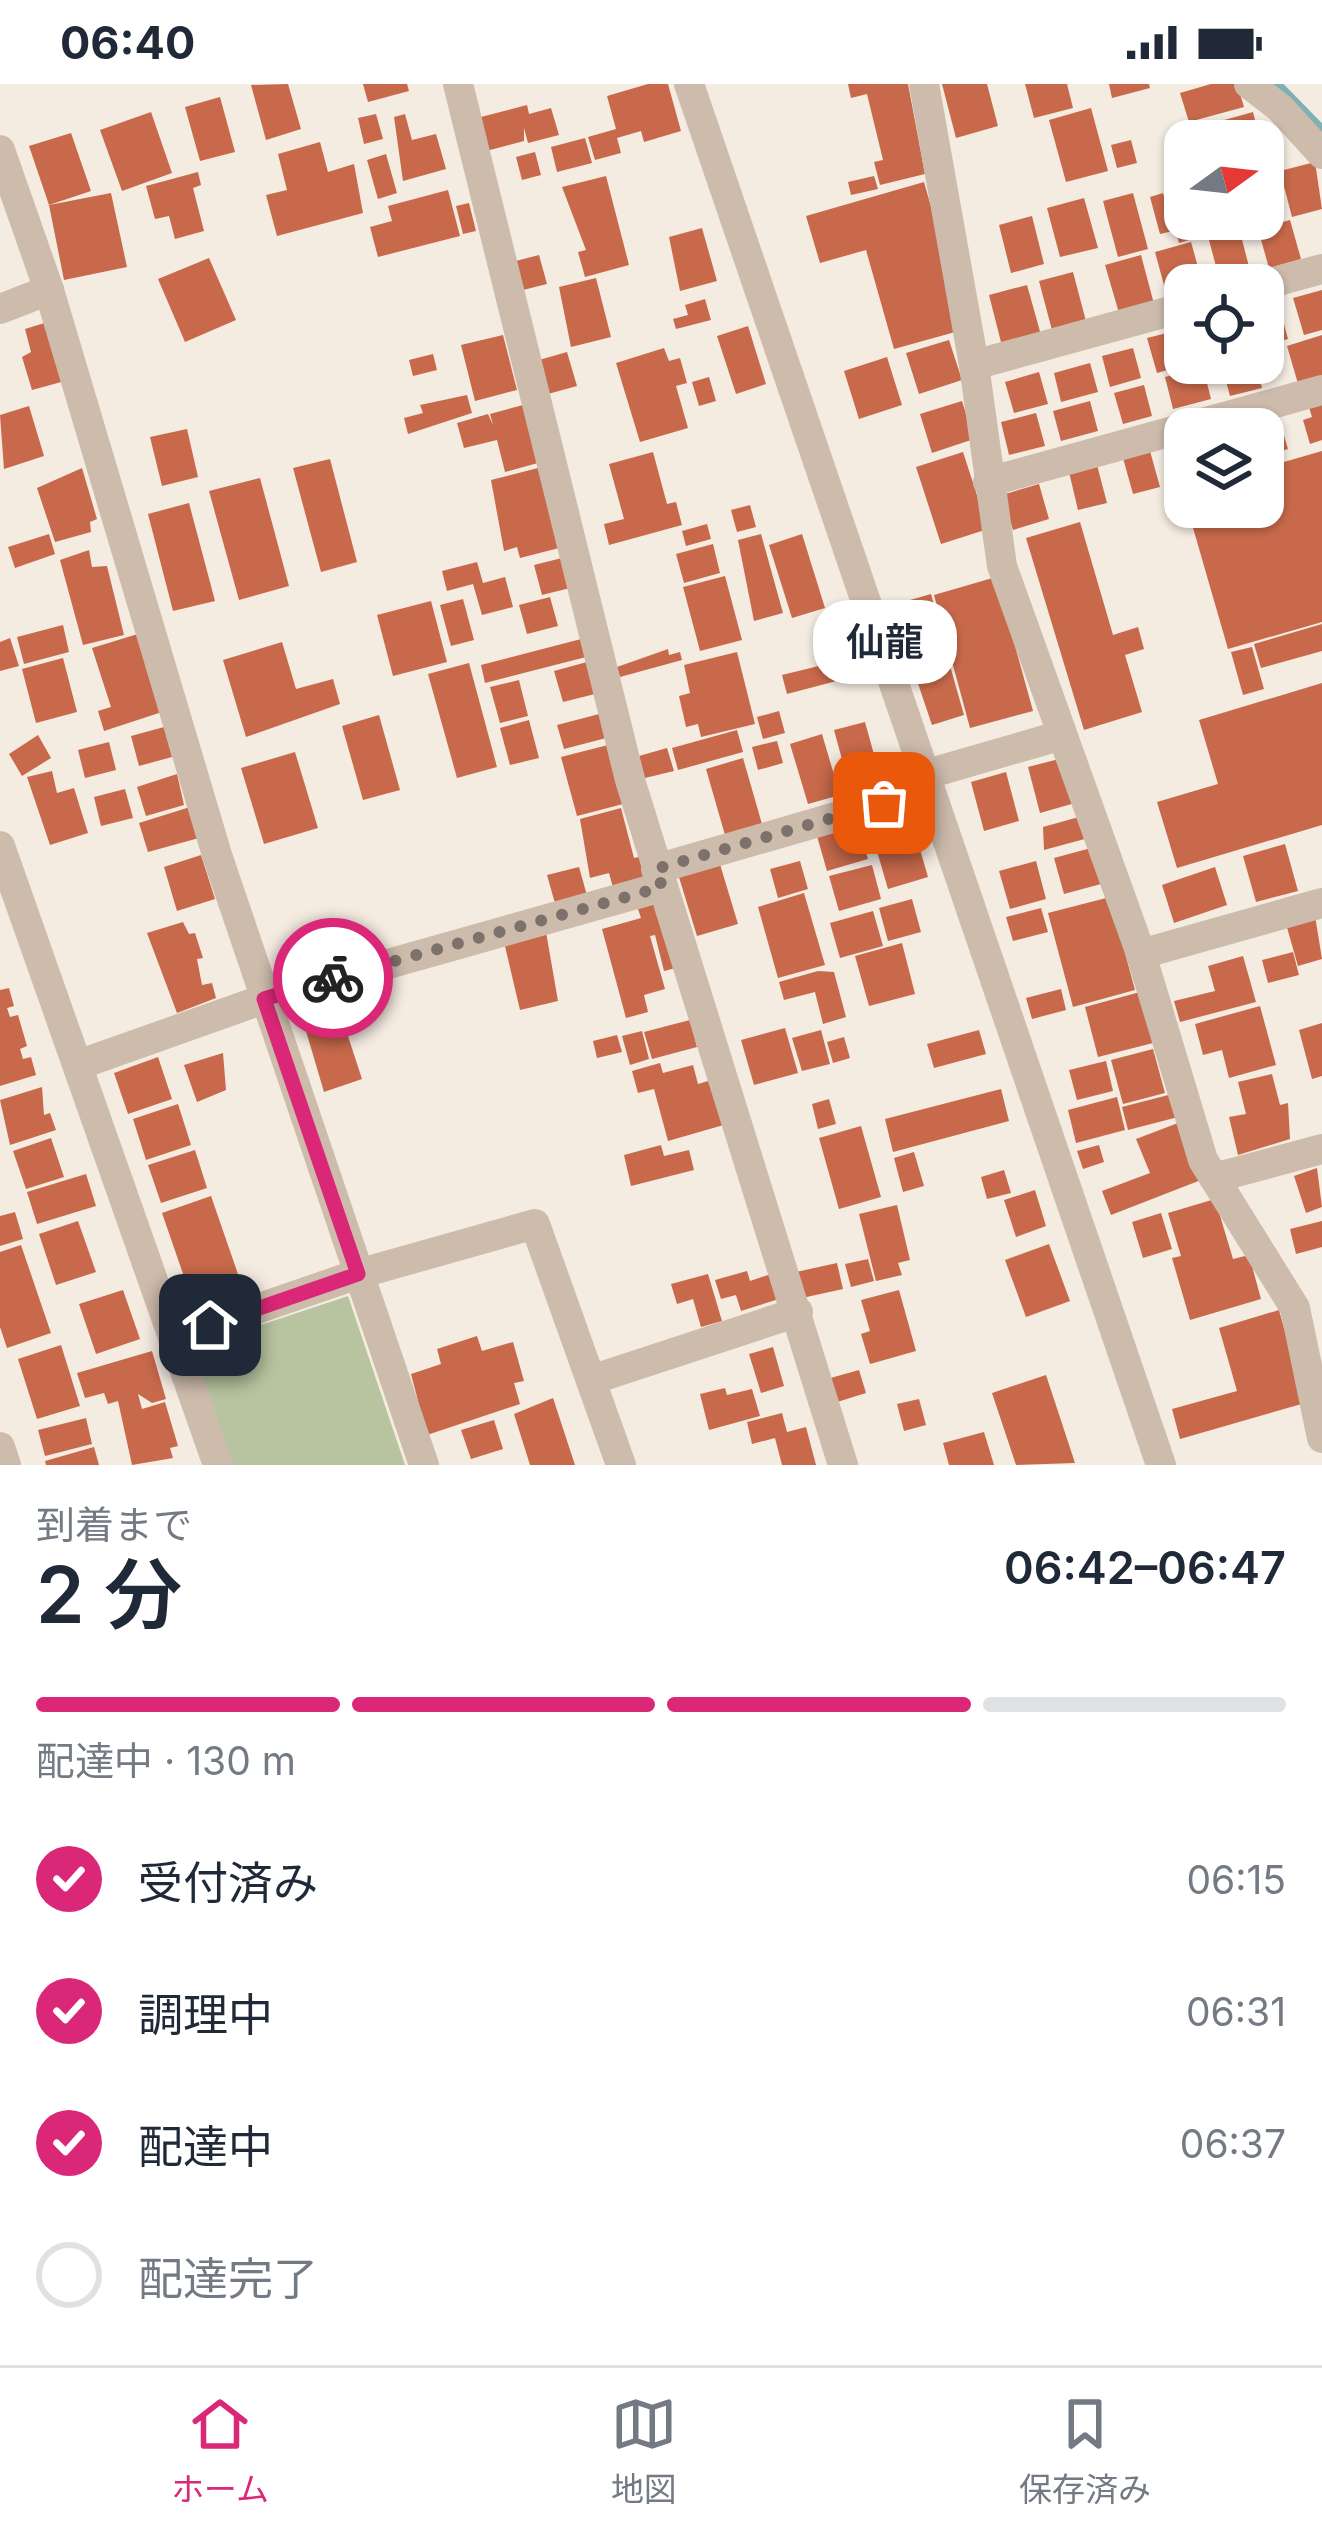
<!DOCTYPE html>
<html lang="ja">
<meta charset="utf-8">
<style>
body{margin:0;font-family:Inter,"Noto Sans JP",sans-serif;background:#f6f6f7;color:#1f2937;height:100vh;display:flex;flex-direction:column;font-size:45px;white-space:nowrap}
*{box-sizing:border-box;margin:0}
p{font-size:39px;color:#747a83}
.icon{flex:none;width:66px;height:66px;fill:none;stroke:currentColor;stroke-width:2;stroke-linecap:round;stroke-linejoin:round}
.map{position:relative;height:1381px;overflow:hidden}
.side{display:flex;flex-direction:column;background:#fff;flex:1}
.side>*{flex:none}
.needle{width:78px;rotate:75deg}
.tools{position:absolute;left:1164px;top:36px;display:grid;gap:24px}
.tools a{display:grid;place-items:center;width:120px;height:120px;border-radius:24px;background:#fff;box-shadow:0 3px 9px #0004;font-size:60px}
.pin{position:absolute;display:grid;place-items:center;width:102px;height:102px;color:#fff;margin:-51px;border-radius:24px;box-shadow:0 6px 18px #0006}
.courier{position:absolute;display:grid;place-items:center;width:120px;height:120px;margin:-60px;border:9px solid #db2777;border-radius:50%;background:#fff;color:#222;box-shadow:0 3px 15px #0007}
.bubble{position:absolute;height:84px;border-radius:36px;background:#fff;box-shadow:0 3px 9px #0004;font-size:39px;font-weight:600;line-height:84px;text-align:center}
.overview em{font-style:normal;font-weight:600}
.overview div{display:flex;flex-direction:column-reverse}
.overview{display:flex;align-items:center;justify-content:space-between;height:204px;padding:0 36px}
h1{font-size:78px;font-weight:600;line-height:90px}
.bar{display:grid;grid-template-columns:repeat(4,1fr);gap:18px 12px;align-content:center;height:144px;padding:0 36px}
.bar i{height:15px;border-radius:9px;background:#e0e1e3}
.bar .selected{background:#db2777}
.bar p{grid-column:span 4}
ol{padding:0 36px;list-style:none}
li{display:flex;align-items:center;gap:36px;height:132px}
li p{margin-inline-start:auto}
li .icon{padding:12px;border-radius:50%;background:#db2777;color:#fff;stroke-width:4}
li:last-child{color:#747a83}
li i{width:66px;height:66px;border:6px solid #e0e1e3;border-radius:50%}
.status{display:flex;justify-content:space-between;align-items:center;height:84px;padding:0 60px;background:#fff;direction:ltr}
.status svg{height:33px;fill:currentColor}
.menu{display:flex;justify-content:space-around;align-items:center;height:168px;border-top:3px solid #e0e1e3;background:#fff;font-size:33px;color:#747a83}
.menu a{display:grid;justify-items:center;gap:6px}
.menu .selected{color:#db2777}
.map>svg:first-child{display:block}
.green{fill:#b8c4a0}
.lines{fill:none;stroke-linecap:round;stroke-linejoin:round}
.stream{stroke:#7fb0b2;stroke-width:8}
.building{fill:#c8694b}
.minor{stroke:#cdbbac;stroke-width:30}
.done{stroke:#7c716b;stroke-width:12;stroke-dasharray:0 21.6}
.route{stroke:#db2777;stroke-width:15}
</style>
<div class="status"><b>06:40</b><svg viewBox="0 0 49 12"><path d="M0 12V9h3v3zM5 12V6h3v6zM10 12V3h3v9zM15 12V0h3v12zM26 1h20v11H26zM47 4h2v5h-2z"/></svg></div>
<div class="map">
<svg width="1322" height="1381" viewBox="0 0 1322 1381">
<rect width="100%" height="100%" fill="#f4ebe1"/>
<path class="green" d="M348 1212 405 1381H230L191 1264Z"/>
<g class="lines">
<path class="stream" d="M1278 0 1322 45"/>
</g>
<g class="building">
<path d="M288 0 301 45 266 56 251 1Z"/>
<path d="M363 0H407L409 7 368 18Z"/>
<path d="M648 0H668L681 47 644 58 641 47 617 54 621 69 595 76 588 53 616 45 607 12Z"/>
<path d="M848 0H908L925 90 880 101 874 78 883 76 867 10 851 14Z"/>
<path d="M942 0H987L998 42 956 54Z"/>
<path d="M1025 0H1067L1073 24 1034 34Z"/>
<path d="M1109 0H1149L1150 4 1112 14Z"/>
<path d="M1211 0H1237L1244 23 1189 38 1180 9Z"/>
<path d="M220 13 235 68 200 77 185 23Z"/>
<path d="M527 21 529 30 551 24 559 51 528 59 524 44V57L486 67 481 33Z"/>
<path d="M1091 24 1108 87 1066 98 1049 36Z"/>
<path d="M151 28 172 89 122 107 100 46Z"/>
<path d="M1253 28 1257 44 1215 56 1210 40Z"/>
<path d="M376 30 383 55 364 60 358 34Z"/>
<path d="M405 30 412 56 436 50 446 85 403 97 394 33Z"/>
<path d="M71 49 91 107 49 121 29 62Z"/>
<path d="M585 54 592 79 557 88 551 63Z"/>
<path d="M1131 56 1137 79 1117 84 1111 61Z"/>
<path d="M320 58 328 88 354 80 363 129 277 152 266 111 287 106 278 70Z"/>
<path d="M535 68 541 91 522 96 516 73Z"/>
<path d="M386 70 397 109 378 115 367 76Z"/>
<path d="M1315 78 1322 125 1292 133 1280 87Z"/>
<path d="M198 88 201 101 193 104 204 147 175 155 169 132 155 135 146 102Z"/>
<path d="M606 92 629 181 585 193 578 168 586 166 562 103Z"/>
<path d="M874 92 878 105 851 111 848 98Z"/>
<path d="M924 98 966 245 894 265 866 166 820 179 806 132Z"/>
<path d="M1185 102V135H1202L1206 151 1179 159 1165 108Z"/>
<path d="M448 106 460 152 378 173 370 143 392 137 388 122Z"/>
<path d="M111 109 127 183 64 196 49 121Z"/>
<path d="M1133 109 1148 165 1118 173 1103 117Z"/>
<path d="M1163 109 1173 147 1160 150 1150 113Z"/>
<path d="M1084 114 1098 164 1060 173 1047 124Z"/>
<path d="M469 119 476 147 463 150 456 122Z"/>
<path d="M1032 132 1044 180 1011 189 999 141Z"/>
<path d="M1290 136 1301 175 1269 184 1258 145Z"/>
<path d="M702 144 717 197 680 207 669 153Z"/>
<path d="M1240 148 1252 194 1221 201 1209 156Z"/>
<path d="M1191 158 1203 201H1185V212L1168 216 1155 168Z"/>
<path d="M539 171 547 200 519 207 512 178Z"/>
<path d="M1141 171 1154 220 1119 229 1105 181Z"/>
<path d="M209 174 236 236 185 258 158 195Z"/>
<path d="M1073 188 1087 241 1053 250 1039 197Z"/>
<path d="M596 194 611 253 571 263 559 203Z"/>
<path d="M1027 201 1041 251 1002 262 989 211Z"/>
<path d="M1322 206V246L1304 251 1293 214Z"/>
<path d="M705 215 711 236 676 245 673 235 688 231 685 221Z"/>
<path d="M1278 218 1288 255 1263 262V222Z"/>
<path d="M51 237 65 297 32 306 22 273 31 268 25 245Z"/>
<path d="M748 242 766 300 736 310 717 252Z"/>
<path d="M1179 246 1185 281 1157 289 1147 254Z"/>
<path d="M503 251 517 306 475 317 461 261Z"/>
<path d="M1322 251V296L1299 303 1287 262Z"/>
<path d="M949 256 962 296 919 310 906 269Z"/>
<path d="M664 264 669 277 680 274 687 299 676 302 688 344 640 358 616 279Z"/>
<path d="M1133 264 1141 294 1110 303 1102 272Z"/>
<path d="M567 268 577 302 548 310 539 276Z"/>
<path d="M433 270 437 286 413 292 409 276Z"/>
<path d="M887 273 902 321 859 335 844 287Z"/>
<path d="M1090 279 1098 308 1061 318 1054 289Z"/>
<path d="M1221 279H1255L1262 304 1230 312Z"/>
<path d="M1203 283 1211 315 1173 325 1165 293Z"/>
<path d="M1039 288 1048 320 1014 329 1005 298Z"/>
<path d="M709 293 716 317 699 322 692 298Z"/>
<path d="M1144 301 1152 332 1123 340 1114 309Z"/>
<path d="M467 311 472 329 408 350 404 334 423 329 420 321Z"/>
<path d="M1322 316V356L1310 360 1303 336 1312 333 1308 320Z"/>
<path d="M962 317 974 355 932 369 920 330Z"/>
<path d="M1090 317 1098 347 1061 357 1053 327Z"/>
<path d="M523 321 538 379 505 388 497 356 464 364 457 339 488 330 493 341 490 330Z"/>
<path d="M29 322 44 372 4 385 0 331Z"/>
<path d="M1036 329 1045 362 1009 371 1001 338Z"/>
<path d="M1278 332 1288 365 1263 372V345L1239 344Z"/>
<path d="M187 345 198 393 162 402 150 353Z"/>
<path d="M1150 367 1160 403 1133 410 1123 374Z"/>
<path d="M1322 367V538L1228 565 1187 423H1263V384Z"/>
<path d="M653 368 667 420 676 418 682 441 609 461 604 440 624 435 609 380Z"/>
<path d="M963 368 988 445 941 460 916 383Z"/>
<path d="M330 375 357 478 321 488 293 384Z"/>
<path d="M1097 381 1107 419 1078 426 1069 388Z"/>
<path d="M82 384 97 435 90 438 91 448 55 458 37 404Z"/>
<path d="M538 384 559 464 520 474 517 463 504 467 491 396Z"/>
<path d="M260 394 289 502 239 516 209 407Z"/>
<path d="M1039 400 1049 435 1013 446 1002 411Z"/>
<path d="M189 419 215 517 173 527 148 430Z"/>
<path d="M750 421 756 443 737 448 731 426Z"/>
<path d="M1080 438 1113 551 1138 543 1144 565 1125 571 1142 628 1084 646 1026 454Z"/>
<path d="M707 440 711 455 686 462 682 447Z"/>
<path d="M49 450 55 470 15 484 8 463Z"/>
<path d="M761 450 783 529 754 537 738 456Z"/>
<path d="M802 450 825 524 792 534 769 461Z"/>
<path d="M713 460 720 489 684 499 676 470Z"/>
<path d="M89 466 92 483 107 482 124 551 83 561 60 476Z"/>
<path d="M566 473 574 503 542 511 534 481Z"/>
<path d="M477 478 483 499 505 493 513 523 482 531 473 500 447 507 442 487Z"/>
<path d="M725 492 742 556 700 567 683 503Z"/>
<path d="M996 493 1033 627 970 644 934 511Z"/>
<path d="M931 510 943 553 907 563 896 520Z"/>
<path d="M550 513 558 542 527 550 519 521Z"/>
<path d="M463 515 474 556 451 562 440 521Z"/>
<path d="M431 517 447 578 393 592 377 531Z"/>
<path d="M1322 540V567L1261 584 1254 560Z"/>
<path d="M63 541 69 568 24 580 17 553Z"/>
<path d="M141 549 165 627 104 647 98 627 111 623 92 564Z"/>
<path d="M10 554 19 582 0 587V558Z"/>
<path d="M585 554 590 572 485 599 481 581Z"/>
<path d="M943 557 964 631 932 641 907 567Z"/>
<path d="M282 558 296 605 333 595 340 620 246 653 223 576Z"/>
<path d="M1252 563 1264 605 1243 611 1231 568Z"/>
<path d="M668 565 669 571 680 568 682 576 620 593 617 583Z"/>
<path d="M737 568 755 640 701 653 698 640 686 643 679 612 690 609 684 581Z"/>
<path d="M63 574 77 628 36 639 22 585Z"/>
<path d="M839 577 844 595 787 610 782 591Z"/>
<path d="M587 578 595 610 563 618 554 587Z"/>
<path d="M469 579 497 683 457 694 428 590Z"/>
<path d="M519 596 528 632 500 639 490 603Z"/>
<path d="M1322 599V741L1177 784 1157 718 1218 700 1199 636Z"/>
<path d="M779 627 785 649 763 655 757 633Z"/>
<path d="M603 629 610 653 564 665 557 641Z"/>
<path d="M379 631 400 706 363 716 342 642Z"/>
<path d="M529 636 539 674 510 681 500 644Z"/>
<path d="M865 638 880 692 849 701 834 646Z"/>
<path d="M164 643 172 673 139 682 131 652Z"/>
<path d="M737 646 743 668 678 686 672 664Z"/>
<path d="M822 650 840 711 808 720 790 660Z"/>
<path d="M38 651 51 674 22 692 9 670Z"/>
<path d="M777 657 783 679 758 686 752 663Z"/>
<path d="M109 658 116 686 85 694 78 666Z"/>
<path d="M608 661 623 720 577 732 561 673Z"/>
<path d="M667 664 674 687 645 694 639 672Z"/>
<path d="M295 668 318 744 264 760 241 684Z"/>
<path d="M743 674 762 740 725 751 706 685Z"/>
<path d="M1063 674 1075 719 1040 729 1028 683Z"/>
<path d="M52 687 57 709 74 704 88 749 50 761 27 693Z"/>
<path d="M1006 688 1019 737 984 747 971 698Z"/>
<path d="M177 690 184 721 146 732 137 703Z"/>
<path d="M125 705 133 734 101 742 94 713Z"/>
<path d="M190 723 199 754 148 768 139 739Z"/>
<path d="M621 724 634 774 643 772 649 798 614 807 609 789 590 794 580 735Z"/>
<path d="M1086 731 1092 753 1044 766 1043 743Z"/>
<path d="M912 738 928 793 888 805 872 750Z"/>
<path d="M858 740 868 775 827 787 817 752Z"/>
<path d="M1285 760 1298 807 1256 818 1243 772Z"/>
<path d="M1091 764 1101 800 1064 810 1054 774Z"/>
<path d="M201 771 215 815 177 827 164 783Z"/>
<path d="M719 777 738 840 697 852 678 790Z"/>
<path d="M800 777 808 805 778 814 770 785Z"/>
<path d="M1036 777 1046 815 1010 825 999 787Z"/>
<path d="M872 781 881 815 839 827 829 792Z"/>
<path d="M579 783 588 815 556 823 547 791Z"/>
<path d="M1215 783 1227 821 1174 839 1162 801Z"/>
<path d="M804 809 825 881 778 894 758 823Z"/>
<path d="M1110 813 1135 906 1073 923 1048 829Z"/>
<path d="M912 815 921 848 888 857 879 824Z"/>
<path d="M663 818 679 883 664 887 655 851 650 852 665 905 644 911 648 928 626 934 602 845 641 834 638 825Z"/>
<path d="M1041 824 1048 848 1013 857 1006 833Z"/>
<path d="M873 827 883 862 840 874 830 839Z"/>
<path d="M1315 832 1322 875 1298 882 1286 840Z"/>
<path d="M183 838 189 850 195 849 203 874 197 875 202 901 212 899 216 914 177 929 147 849Z"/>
<path d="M546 848 558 917 520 926 504 858Z"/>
<path d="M902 859 915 910 869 922 855 872Z"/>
<path d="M1293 868 1299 891 1268 899 1262 876Z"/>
<path d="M1243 872 1256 918 1180 938 1174 917 1215 907 1208 882Z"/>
<path d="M818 887 834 888 846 933 823 940 815 908 784 916 779 898Z"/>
<path d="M9 904 14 922 7 924 10 933 18 931 27 962 20 965 23 975 31 973 36 991 0 1002V906Z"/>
<path d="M1061 905 1066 926 1032 935 1026 914Z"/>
<path d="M1140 908 1153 959 1098 973 1085 923Z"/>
<path d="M334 909 362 995 324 1008 298 920Z"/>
<path d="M1260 922 1276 981 1229 994 1222 966 1203 971 1195 940Z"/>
<path d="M690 936 697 963 652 975 644 948Z"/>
<path d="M1322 939V992L1312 995 1299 946Z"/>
<path d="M785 944 798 989 754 1001 741 956Z"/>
<path d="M821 946 830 980 802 987 792 954Z"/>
<path d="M979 946 986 970 934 984 927 960Z"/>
<path d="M642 947 649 975 630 981 622 952Z"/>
<path d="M617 951 622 968 597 974 593 957Z"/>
<path d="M844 953 850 974 833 979 827 958Z"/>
<path d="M1153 965 1165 1009 1123 1020 1111 976Z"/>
<path d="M223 969 226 1006 197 1018 184 981Z"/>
<path d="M158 973 172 1015 128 1030 114 989Z"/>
<path d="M1106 977 1113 1007 1077 1016 1069 986Z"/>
<path d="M660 979 663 989 693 981 698 1000 715 995 727 1040 668 1057 654 1005 638 1009 632 987Z"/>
<path d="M1272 990 1280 1021 1288 1019 1290 1055 1238 1071 1229 1033 1246 1030 1238 998Z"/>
<path d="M42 1003 44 1031 50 1029 56 1046 10 1061 0 1016Z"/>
<path d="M1001 1005 1009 1037 893 1068 885 1035Z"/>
<path d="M1176 1009 1182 1032 1128 1046 1122 1023Z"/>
<path d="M1117 1013 1125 1046 1076 1059 1068 1026Z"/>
<path d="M829 1015 836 1040 818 1045 812 1020Z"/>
<path d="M178 1020 191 1061 146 1076 133 1035Z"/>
<path d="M1178 1039 1201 1096 1111 1131 1102 1107 1150 1089 1136 1055Z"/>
<path d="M861 1042 881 1113 839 1125 819 1054Z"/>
<path d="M51 1054 64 1093 26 1105 13 1067Z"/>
<path d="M661 1061 664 1072 689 1066 694 1086 631 1102 624 1071Z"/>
<path d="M1099 1061 1104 1078 1083 1085 1077 1067Z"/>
<path d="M195 1066 207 1104 161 1119 148 1081Z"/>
<path d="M914 1068 924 1102 903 1108 894 1074Z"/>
<path d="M1317 1084 1322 1123 1306 1129 1294 1092Z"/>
<path d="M1004 1086 1011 1109 987 1115 981 1093Z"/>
<path d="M86 1090 96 1122 37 1140 27 1108Z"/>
<path d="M1035 1106 1046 1142 1016 1153 1004 1116Z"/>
<path d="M211 1112 248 1219 199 1236 162 1129Z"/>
<path d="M1215 1115 1233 1175 1249 1171 1261 1215 1190 1236 1172 1174 1181 1172 1168 1129Z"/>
<path d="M897 1121 910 1176 898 1179 902 1191 876 1197 859 1130Z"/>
<path d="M15 1128 23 1155 0 1162V1132Z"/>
<path d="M1161 1129 1172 1165 1143 1174 1132 1138Z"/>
<path d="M78 1137 96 1188 56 1201 39 1150Z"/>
<path d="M1322 1137V1163L1296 1170 1290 1145Z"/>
<path d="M1049 1160 1070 1217 1026 1233 1005 1176Z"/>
<path d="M21 1161 51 1249 7 1264 0 1243V1168Z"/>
<path d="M868 1175 874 1197 851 1203 845 1180Z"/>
<path d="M837 1179 843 1205 802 1214 796 1188Z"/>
<path d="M747 1187 750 1197 771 1190 779 1215 741 1227 736 1211 721 1215 715 1196Z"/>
<path d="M708 1190 722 1237 701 1243 693 1215 677 1220 671 1200Z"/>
<path d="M123 1206 140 1255 96 1270 79 1220Z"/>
<path d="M899 1206 916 1267 870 1280 861 1250 870 1247 861 1216Z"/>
<path d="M1279 1226 1305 1319 1180 1355 1172 1325 1237 1307 1219 1244Z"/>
<path d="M477 1252 482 1267 513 1258 524 1297 514 1299 520 1320 427 1351 411 1290 441 1280 437 1265Z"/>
<path d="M61 1261 80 1322 37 1335 18 1275Z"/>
<path d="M773 1263 784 1302 761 1309 749 1270Z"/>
<path d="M152 1267 166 1315 152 1319 138 1310 142 1325 165 1318 178 1362 170 1364 173 1374 132 1381 118 1317 108 1320 104 1309 85 1314 77 1289Z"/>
<path d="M859 1286 866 1309 834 1319 827 1295Z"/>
<path d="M1046 1291 1075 1379 1016 1381 992 1309Z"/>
<path d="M725 1304 727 1311 752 1305 760 1332 709 1346 700 1310Z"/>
<path d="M553 1314 575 1381H530L514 1330Z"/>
<path d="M919 1315 926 1341 904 1347 897 1320Z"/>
<path d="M782 1329 787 1348 806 1343 816 1381H782L775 1354 752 1360 747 1338Z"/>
<path d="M86 1334 92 1360 45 1372 38 1346Z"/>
<path d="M494 1336 503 1365 471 1375 461 1346Z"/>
<path d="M984 1348 994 1381H949L943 1359Z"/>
<path d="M94 1363 99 1381H46L45 1377Z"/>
</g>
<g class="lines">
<g class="minor">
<path d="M458 0 630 696 843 1381"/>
<path d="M689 0 1161 1381"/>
<path d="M924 0 974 281 1002 482 1141 870 1203 1076 1295 1224 1322 1354"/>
<path d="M1249 0 1280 24 1322 70"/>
<path d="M0 66 49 206 217 771 424 1381"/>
<path d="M1263 201 1322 185"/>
<path d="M0 225 49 206"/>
<path d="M974 281 1185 223"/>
<path d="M988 398 1322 306"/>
<path d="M924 691 1062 651"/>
<path d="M0 762 218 1381"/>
<path d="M656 785 929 706"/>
<path d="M1141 870 1322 819"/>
<path d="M78 981 264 915 661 803"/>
<path d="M1214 1094 1322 1065"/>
<path d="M173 1254 358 1190 535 1140 621 1381"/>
<path d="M591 1296 798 1228"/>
<path d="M0 1363 6 1381"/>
</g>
</g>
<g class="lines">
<path class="done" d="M333 894 662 803 656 785 884 719"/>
<path class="route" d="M210 1241 358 1190 264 915 333 894"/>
</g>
</svg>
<div class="tools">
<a><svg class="needle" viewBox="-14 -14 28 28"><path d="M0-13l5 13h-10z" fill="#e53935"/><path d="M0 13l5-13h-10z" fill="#747a83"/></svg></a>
<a><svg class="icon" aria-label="locate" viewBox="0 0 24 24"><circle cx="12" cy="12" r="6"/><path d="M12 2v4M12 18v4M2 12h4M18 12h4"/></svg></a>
<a><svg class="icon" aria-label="layers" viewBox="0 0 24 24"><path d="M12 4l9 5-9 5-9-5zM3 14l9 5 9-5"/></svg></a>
</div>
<div class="pin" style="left:884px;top:719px;background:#ea580c"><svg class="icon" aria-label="bag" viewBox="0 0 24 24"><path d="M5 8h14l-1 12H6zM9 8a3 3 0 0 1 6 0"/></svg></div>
<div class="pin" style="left:210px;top:1241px;background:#1f2937"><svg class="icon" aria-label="home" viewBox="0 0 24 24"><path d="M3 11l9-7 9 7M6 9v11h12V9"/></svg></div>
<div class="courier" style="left:333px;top:894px"><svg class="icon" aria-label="bike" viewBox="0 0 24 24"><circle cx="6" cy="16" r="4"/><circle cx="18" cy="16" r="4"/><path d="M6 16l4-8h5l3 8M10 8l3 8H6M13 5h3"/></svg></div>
<div class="bubble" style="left:813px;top:516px;width:144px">仙龍</div>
</div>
<section class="side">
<div class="overview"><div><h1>2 分</h1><p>到着まで</p></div><em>06:42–06:47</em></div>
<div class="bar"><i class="selected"></i><i class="selected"></i><i class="selected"></i><i></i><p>配達中 · 130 m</p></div>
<ol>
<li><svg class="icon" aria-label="check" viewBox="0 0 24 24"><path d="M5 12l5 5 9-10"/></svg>受付済み<p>06:15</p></li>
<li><svg class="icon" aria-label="check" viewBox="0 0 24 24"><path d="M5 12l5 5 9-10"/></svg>調理中<p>06:31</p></li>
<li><svg class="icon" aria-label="check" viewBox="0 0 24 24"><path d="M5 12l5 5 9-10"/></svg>配達中<p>06:37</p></li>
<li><i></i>配達完了</li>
</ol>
</section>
<nav class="menu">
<a class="selected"><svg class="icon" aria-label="home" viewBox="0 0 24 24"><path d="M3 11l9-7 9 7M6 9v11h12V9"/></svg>ホーム</a>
<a><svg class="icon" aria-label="map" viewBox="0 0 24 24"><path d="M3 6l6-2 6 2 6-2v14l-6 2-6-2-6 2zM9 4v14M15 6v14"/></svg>地図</a>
<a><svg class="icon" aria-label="saved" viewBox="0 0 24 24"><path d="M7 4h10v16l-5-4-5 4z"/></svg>保存済み</a>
</nav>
